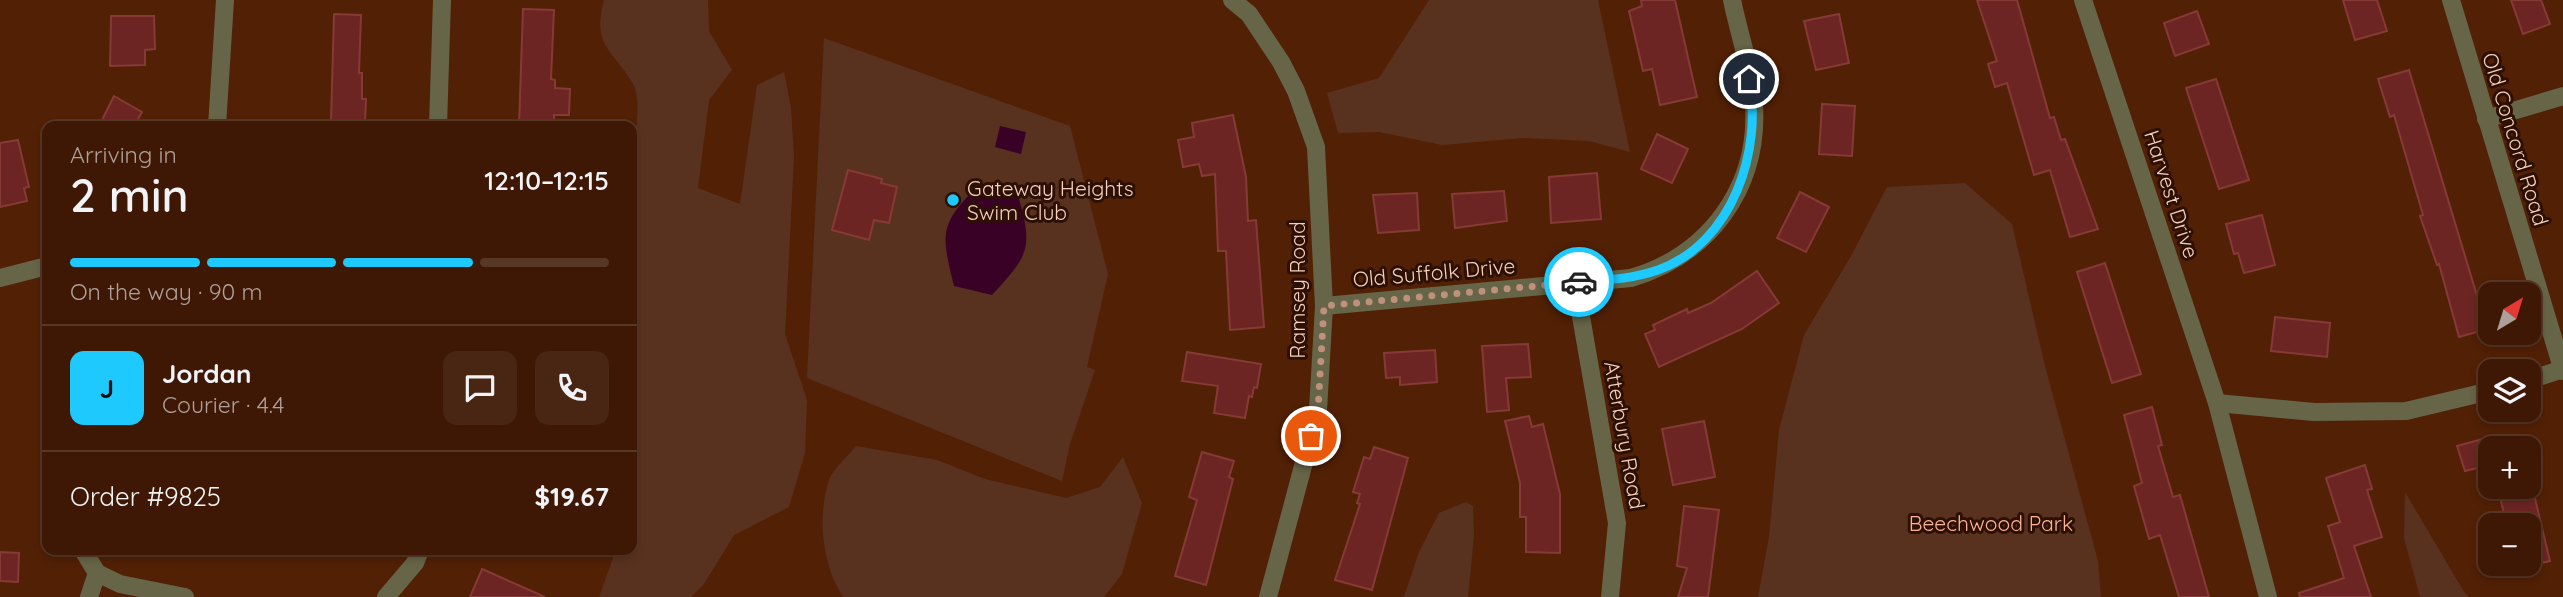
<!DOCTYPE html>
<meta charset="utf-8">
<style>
body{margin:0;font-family:Quicksand,sans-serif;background:#492513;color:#f1f3f6;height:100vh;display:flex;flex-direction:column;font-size:26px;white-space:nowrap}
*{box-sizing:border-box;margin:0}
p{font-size:23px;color:#ada09a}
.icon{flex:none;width:38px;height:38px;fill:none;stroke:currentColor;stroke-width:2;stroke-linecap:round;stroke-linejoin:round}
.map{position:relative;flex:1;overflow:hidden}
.side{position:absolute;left:42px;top:121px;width:595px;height:434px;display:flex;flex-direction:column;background:#3e1804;border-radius:14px;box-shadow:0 4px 10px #0003,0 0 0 2px #573726}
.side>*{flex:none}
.needle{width:46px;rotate:38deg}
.tools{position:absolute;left:2478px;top:282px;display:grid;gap:14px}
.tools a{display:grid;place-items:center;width:63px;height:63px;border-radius:14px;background:#3e1804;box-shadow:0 4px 10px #0003,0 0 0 2px #573726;font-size:35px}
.pin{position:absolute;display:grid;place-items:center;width:60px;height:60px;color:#fff;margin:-30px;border:4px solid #fff;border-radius:50%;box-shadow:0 2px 7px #0007}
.courier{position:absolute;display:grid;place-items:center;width:70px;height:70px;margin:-35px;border:5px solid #1ec9fd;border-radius:50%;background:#fff;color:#222;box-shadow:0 2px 9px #0007}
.summary em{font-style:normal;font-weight:600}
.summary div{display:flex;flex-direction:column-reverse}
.summary{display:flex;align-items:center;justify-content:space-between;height:119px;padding:0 28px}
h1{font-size:46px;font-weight:600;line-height:52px}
.bar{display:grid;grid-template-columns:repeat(4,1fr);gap:10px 7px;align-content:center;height:84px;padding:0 28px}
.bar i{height:9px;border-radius:5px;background:#573726}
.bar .current{background:#1ec9fd}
.bar p{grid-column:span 4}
.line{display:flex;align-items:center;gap:18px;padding:0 28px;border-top:2px solid #573726}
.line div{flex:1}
.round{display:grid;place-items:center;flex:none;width:74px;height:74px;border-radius:14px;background:#492513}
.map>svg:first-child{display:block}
.green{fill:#59321f}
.water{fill:#3a0127}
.building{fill:#6d2523;stroke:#853a36;stroke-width:2}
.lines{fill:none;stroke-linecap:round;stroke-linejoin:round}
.minor{stroke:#666548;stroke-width:18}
.done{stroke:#bd917c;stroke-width:7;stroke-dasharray:0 12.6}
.route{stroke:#1ec9fd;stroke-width:9}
.poi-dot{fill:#1ec9fd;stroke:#2c1003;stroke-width:2.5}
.labels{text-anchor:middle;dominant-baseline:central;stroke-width:6;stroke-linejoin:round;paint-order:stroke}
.street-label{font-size:21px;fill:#f6cebc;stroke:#2c1003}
.poi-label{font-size:21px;fill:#f6cebc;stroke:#2c1003;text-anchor:start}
.park-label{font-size:21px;fill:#feb28f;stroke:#2c1003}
</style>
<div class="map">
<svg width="2563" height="597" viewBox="0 0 2563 597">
<rect width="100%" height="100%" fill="#522005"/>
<g class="green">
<path d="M604 0H708L709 31 732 70 709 100 698 188 740 204 757 85 784 72 791 108 794 157 785 334 807 400 805 453 789 507 734 535 704 584 691 597H599L616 550H632V152C636 135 642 97 632 82 611 48 592 46 604 0Z"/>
<path d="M1429 0H1598L1630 152 1589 141 1523 138 1442 145 1379 132 1338 133 1327 93 1379 78Z"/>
<path d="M824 38 1070 126 1108 274 1087 367 1095 370 1070 444 1062 481 807 378Z"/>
<path d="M1965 183 2012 224 2045 366 2098 561 2101 597H1758L1769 537 1779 430 1804 335 1851 256 1887 187Z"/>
<path d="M856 446 937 460 985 479 1066 498 1100 487 1123 457 1142 503 1122 574 1104 597H843C822 564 817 518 829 480 833 469 848 456 856 446Z"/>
<path d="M2405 492 2464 592 2469 597H2420L2404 538Z"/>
<path d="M1466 502 1473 506 1474 536 1468 597H1404L1419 552 1439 513Z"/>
</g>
<g class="water">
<path d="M1000 126 1026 132 1021 154 995 147Z"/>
<path d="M980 183 1017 192C1033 247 1031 253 992 295L954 286C940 230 940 225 980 183Z"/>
</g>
<g class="building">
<path d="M1641 0H1675L1697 97 1660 105 1652 69 1643 71 1629 11 1642 6Z"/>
<path d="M1977 0H2017L2050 118 2054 117 2061 140 2065 139 2098 229 2070 237 2050 170 2034 175 2007 83 1995 87 1988 64 1997 61Z"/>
<path d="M2343 0H2377L2387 31 2355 40Z"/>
<path d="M2511 0H2541L2550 24 2523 34Z"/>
<path d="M523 9 554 10 551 79 555 80V88L570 89 569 115H554V126H519Z"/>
<path d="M2197 11 2209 44 2175 56 2164 23Z"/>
<path d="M334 14 361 15 359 73H362V99H366L365 123 331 122Z"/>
<path d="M1839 14 1849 63 1816 70 1804 21Z"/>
<path d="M111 16H154L155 49 145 50V65L110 66Z"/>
<path d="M2409 70 2487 329 2459 337 2439 264 2437 265 2420 216 2423 215 2394 115 2390 117 2378 79Z"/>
<path d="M2216 79 2249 180 2219 189 2186 88Z"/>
<path d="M114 96 142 112 134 126H99Z"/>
<path d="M1822 104 1855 106 1852 156 1819 154Z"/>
<path d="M1233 115 1246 177 1248 221 1256 220 1264 327 1230 330 1226 251H1218L1215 174 1202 176 1199 164 1183 167 1178 140 1194 137 1192 123Z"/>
<path d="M1657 134 1688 149 1672 183 1641 169Z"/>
<path d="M18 140 29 187 24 188 27 201 0 207V143Z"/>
<path d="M848 170 882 179 881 183 897 187 889 223 874 220 869 240 832 230Z"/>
<path d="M1597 173 1601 219 1551 223 1549 177Z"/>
<path d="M1504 191 1507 221 1455 228 1452 194Z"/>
<path d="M1800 192 1829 207 1806 252 1777 238Z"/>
<path d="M1417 193 1419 230 1378 233 1373 195Z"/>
<path d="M2262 215 2275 265 2244 273 2238 253 2234 254 2226 224Z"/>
<path d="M2105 263 2141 374 2112 383 2077 272Z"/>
<path d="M1757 271 1779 303 1742 329 1659 367 1645 334 1655 330 1653 325 1687 309 1688 313 1711 303Z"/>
<path d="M2275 317 2330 323 2327 357 2271 351Z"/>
<path d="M1528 344 1531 377 1506 378 1509 410 1487 412 1482 346Z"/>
<path d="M1435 350 1437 382 1400 385V377L1386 378 1384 353Z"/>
<path d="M1187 352 1261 364 1257 388 1254 387 1252 397 1249 396 1245 418 1214 413 1218 386 1182 381Z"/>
<path d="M2152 407 2162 445 2158 446 2173 497 2180 495 2209 597H2179L2160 535 2149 539 2134 486 2142 483 2124 415Z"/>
<path d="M1529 416 1532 427 1543 424 1560 494V553L1526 552V517H1520V483L1505 421Z"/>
<path d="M1704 421 1715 477 1673 485 1662 429Z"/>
<path d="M2490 437V465L2465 471 2457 446Z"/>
<path d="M1374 447 1408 458 1372 590 1335 580 1360 504 1357 503 1360 494 1353 492 1364 457 1370 459Z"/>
<path d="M1202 452 1234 461 1229 477 1233 479 1206 585 1175 576 1197 500 1189 497Z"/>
<path d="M2365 465 2372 489 2367 490 2382 537 2354 546 2371 597H2300L2299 593 2344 578 2328 526 2340 522 2326 478Z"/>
<path d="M2497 486H2532L2550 561 2529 566V525H2507Z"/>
<path d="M1684 506 1719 510 1708 597H1678L1687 568 1677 566Z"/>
<path d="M0 552 19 553 18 582 0 581Z"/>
<path d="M482 569 545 597H470Z"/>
</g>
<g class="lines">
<g class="minor">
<path d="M1232 0 1249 14 1281 62 1296 91 1316 147 1324 306 1318 410 1268 597"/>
<path d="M2083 0 2217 403 2268 597"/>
<path d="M2451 0 2563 371"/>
<path d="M2486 119 2563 96"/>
<path d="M217 126 225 0"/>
<path d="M438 126 442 0"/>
<path d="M0 278 47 266"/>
<path d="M1575 282 1617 523 1610 597"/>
<path d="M1324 306 1631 278C1709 255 1759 188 1754 105 1752 71 1739 34 1732 0"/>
<path d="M2529 380 2563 369"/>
<path d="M2217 403 2314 412 2406 411 2490 391"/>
<path d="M83 550 97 573 120 584 185 597"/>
<path d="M89 597 97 573"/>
<path d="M386 597 415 563 420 550"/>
</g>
</g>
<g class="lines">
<path class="done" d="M1311 436 1318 410 1324 306 1579 282"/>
<path class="route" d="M1579 282C1606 280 1632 279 1658 270 1733 243 1763 150 1749 79"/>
</g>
<circle class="poi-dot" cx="953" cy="200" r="7"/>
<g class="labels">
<g class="street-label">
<text transform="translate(2516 139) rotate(73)">Old Concord Road</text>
<text transform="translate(2172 194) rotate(72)">Harvest Drive</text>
<text transform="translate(1434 272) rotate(-5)">Old Suffolk Drive</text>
<text transform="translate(1297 290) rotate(-90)">Ramsey Road</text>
<text transform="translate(1625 435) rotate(80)">Atterbury Road</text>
</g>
<g class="poi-label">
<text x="967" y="188">Gateway Heights<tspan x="967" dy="24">Swim Club</tspan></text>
</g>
<g class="park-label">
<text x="1991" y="523">Beechwood Park</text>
</g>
</g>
</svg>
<div class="tools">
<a><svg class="needle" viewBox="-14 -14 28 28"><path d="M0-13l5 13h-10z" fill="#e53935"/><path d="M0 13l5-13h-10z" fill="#ada09a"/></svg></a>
<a><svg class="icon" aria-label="layers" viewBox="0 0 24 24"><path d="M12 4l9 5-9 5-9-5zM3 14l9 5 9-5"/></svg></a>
<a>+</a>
<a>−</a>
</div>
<div class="pin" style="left:1311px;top:436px;background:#ea580c"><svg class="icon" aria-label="bag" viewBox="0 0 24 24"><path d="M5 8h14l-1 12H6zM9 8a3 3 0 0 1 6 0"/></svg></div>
<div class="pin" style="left:1749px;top:79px;background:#1f2937"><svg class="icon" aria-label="home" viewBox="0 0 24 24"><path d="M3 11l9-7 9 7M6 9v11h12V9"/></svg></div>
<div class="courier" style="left:1579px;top:282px"><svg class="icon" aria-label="car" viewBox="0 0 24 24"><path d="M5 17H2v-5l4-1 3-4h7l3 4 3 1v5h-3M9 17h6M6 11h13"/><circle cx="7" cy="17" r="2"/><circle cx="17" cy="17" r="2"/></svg></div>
<section class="side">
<div class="summary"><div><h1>2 min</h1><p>Arriving in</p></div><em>12:10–12:15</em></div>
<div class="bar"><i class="current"></i><i class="current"></i><i class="current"></i><i></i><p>On the way · 90 m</p></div>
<div class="line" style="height:126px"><b class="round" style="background:#1ec9fd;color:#111">J</b><div><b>Jordan</b><p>Courier · 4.4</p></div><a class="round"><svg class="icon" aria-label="chat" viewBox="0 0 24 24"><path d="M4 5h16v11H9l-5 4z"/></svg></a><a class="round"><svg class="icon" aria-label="phone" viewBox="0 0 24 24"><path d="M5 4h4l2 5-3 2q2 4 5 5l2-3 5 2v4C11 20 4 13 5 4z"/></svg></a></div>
<div class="line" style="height:91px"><div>Order #9825</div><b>$19.67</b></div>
</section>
</div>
